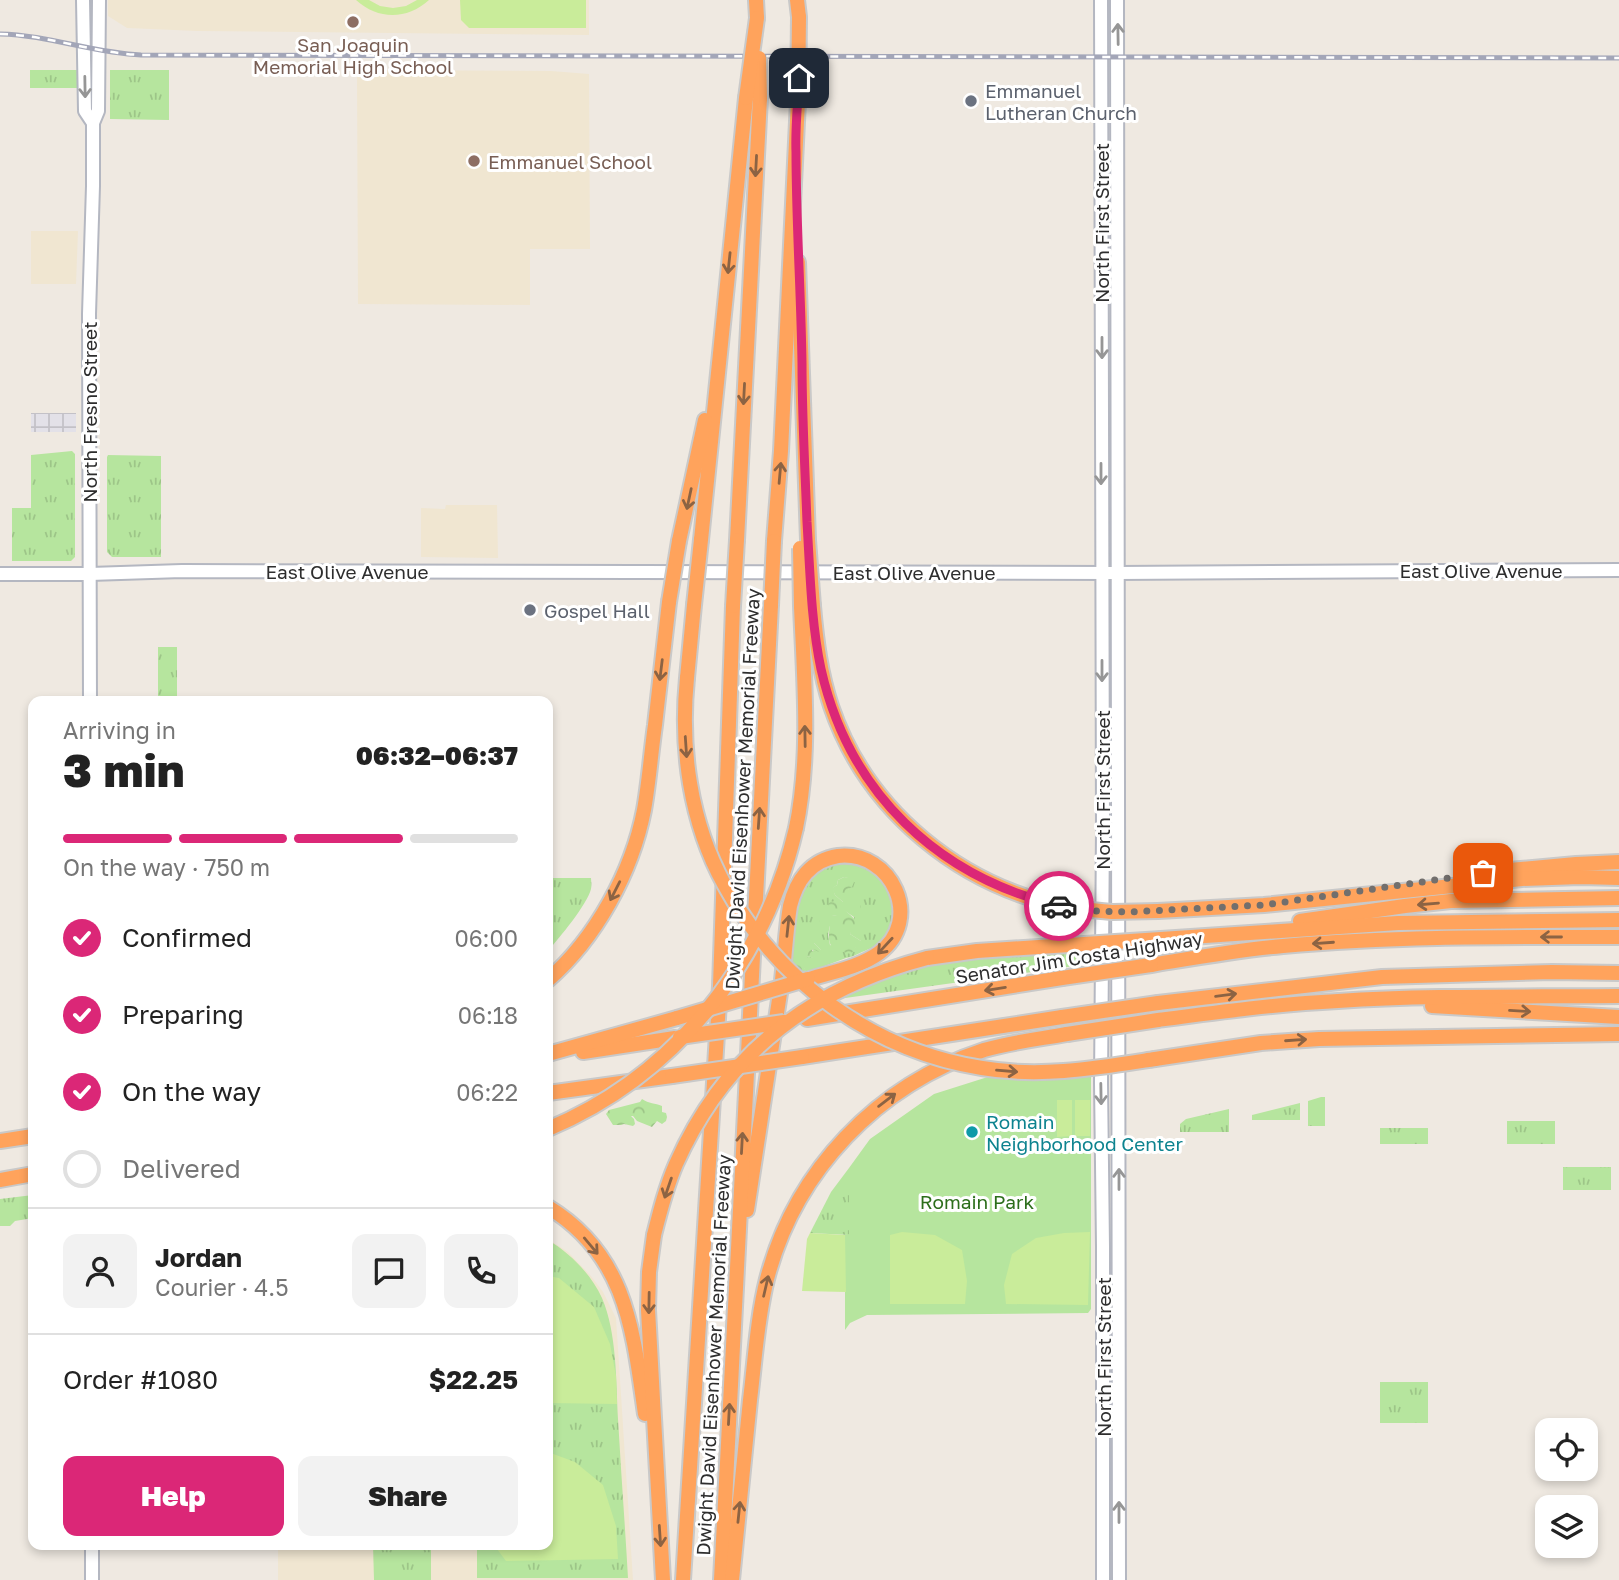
<!DOCTYPE html>
<meta charset="utf-8">
<style>
body{margin:0;font-family:"Golos Text",sans-serif;background:#f2f2f2;color:#222;height:100vh;display:flex;flex-direction:column;font-size:26px;white-space:nowrap}
*{box-sizing:border-box;margin:0}
p{font-size:23px;color:#767676}
.icon{flex:none;width:38px;height:38px;fill:none;stroke:currentColor;stroke-width:2;stroke-linecap:round;stroke-linejoin:round}
.map{position:relative;flex:1;overflow:hidden}
.sheet{position:absolute;left:28px;top:696px;width:525px;height:854px;display:flex;flex-direction:column;background:#fff;border-radius:14px;box-shadow:0 4px 10px #0003}
.sheet>*{flex:none}
.tools{position:absolute;left:1535px;top:1418px;display:grid;gap:14px}
.tools a{display:grid;place-items:center;width:63px;height:63px;border-radius:14px;background:#fff;box-shadow:0 4px 10px #0003;font-size:35px}
.pin{position:absolute;display:grid;place-items:center;width:60px;height:60px;color:#fff;margin:-30px;border-radius:14px;box-shadow:0 4px 10px #0006}
.courier{position:absolute;display:grid;place-items:center;width:70px;height:70px;margin:-35px;border:5px solid #db2777;border-radius:50%;background:#fff;color:#222;box-shadow:0 2px 9px #0007}
.head em{font-style:normal;font-weight:800}
.head div{display:flex;flex-direction:column-reverse}
.head{display:flex;align-items:center;justify-content:space-between;height:119px;padding:0 35px}
h1{font-size:46px;font-weight:800;line-height:52px}
.bar{display:grid;grid-template-columns:repeat(4,1fr);gap:10px 7px;align-content:center;height:84px;padding:0 35px}
.bar i{height:9px;border-radius:5px;background:#e0e0e0}
.bar .on{background:#db2777}
.bar p{grid-column:span 4}
.line{display:flex;align-items:center;gap:18px;padding:0 35px;border-top:2px solid #e0e0e0}
.line div{flex:1}
.round{display:grid;place-items:center;flex:none;width:74px;height:74px;border-radius:14px;background:#f2f2f2}
ol{padding:0 35px;list-style:none}
li{display:flex;align-items:center;gap:21px;height:77px}
li p{margin-inline-start:auto}
li .icon{padding:7px;border-radius:50%;background:#db2777;color:#fff;stroke-width:4}
li:last-child{color:#767676}
li i{width:38px;height:38px;border:4px solid #e0e0e0;border-radius:50%}
.primary-button{display:flex;gap:14px;margin-top:auto;padding:14px 35px}
.primary-button a{flex:1;height:80px;border-radius:14px;background:#db2777;color:#fff;font-size:28px;font-weight:800;line-height:80px;text-align:center}
.primary-button a+a{background:#f2f2f2;color:#222}
.map>svg:first-child{display:block}
.industrial{fill:url(#industrial-grid)}
.education{fill:#f0e6d1}
.grass{fill:url(#grass-tufts);fill-rule:evenodd}
.forest{fill:url(#forest-crowns)}
.park{fill:#b6e59e}
.pitch{fill:#c9ec9a}
.lines{fill:none;stroke-linecap:round;stroke-linejoin:round}
.secondary-casing{stroke:#b4b7c1;stroke-width:16}
.highway-casing{stroke:#c9c9c9;stroke-width:18}
.secondary{stroke:#fff;stroke-width:12}
.highway{stroke:#ffa35c;stroke-width:14}
.rail-casing{stroke:#a3a6b8;stroke-width:5}
.rail{stroke:#fff;stroke-width:2.5;stroke-dasharray:8;stroke-linecap:butt}
.highway-bridge-casing{stroke:#c9c9c9;stroke-width:18;stroke-linecap:butt}
.highway-bridge{stroke:#ffa35c;stroke-width:14}
.oneway{stroke:#969696}
.oneway2{stroke:#8c6343}
.done{stroke:#726f6d;stroke-width:7;stroke-dasharray:0 12.6}
.route{stroke:#db2777;stroke-width:9}
.education-dot{fill:#8d6e63;stroke:#fff;stroke-width:2.5}
.worship-dot{fill:#6b7280;stroke:#fff;stroke-width:2.5}
.culture-dot{fill:#0f9aa8;stroke:#fff;stroke-width:2.5}
.labels{text-anchor:middle;dominant-baseline:central;stroke-width:6;stroke-linejoin:round;paint-order:stroke}
.education-label{font-size:19px;fill:#785e54;stroke:#fff}
.worship-label{font-size:19px;fill:#5b616d;stroke:#fff;text-anchor:start}
.street-label{font-size:19px;fill:#2e2e2e;stroke:#fff}
.culture-label{font-size:19px;fill:#0d838f;stroke:#fff;text-anchor:start}
.park-label{font-size:19px;fill:#2c6e1b;stroke:#fff}
</style>
<div class="map">
<svg width="1619" height="1580" viewBox="0 0 1619 1580">
<defs>
<pattern id="industrial-grid" width="8" height="8" patternUnits="userSpaceOnUse" patternTransform="scale(1.75)"><rect width="8" height="8" fill="#e3e1e8"/><path d="M0 4h8M4 0v8" fill="none" stroke="#c3c1c7"/></pattern>
<pattern id="grass-tufts" width="24" height="20" patternUnits="userSpaceOnUse" patternTransform="scale(1.75)"><rect width="24" height="20" fill="#b6e59e"/><path d="M3 7l-1-3M5 7V3M7 7l1-3M15 17l-1-3M17 17v-4M19 17l1-3" fill="none" stroke="#9dc588"/></pattern>
<pattern id="forest-crowns" width="20" height="18" patternUnits="userSpaceOnUse" patternTransform="scale(1.75)"><rect width="20" height="18" fill="#b6e59e"/><path d="M2 6a3 3 0 1 1 6 0M12 15a3 3 0 1 1 6 0" fill="none" stroke="#9dc588"/></pattern>
</defs>
<rect width="100%" height="100%" fill="#efe9e1"/>
<rect class="industrial" x="31" y="413" width="45" height="19"/>
<g class="education">
<path d="M108 0H589V35L198 31 127 28 108 16Z"/>
<path d="M357 70 551 71 589 74 590 249H530V305L358 304Z"/>
<path d="M31 231H78L76 284H31Z"/>
<path d="M446 505H497L498 558 421 557V508L445 509Z"/>
<path d="M548 1239 568 1252 591 1276 603 1292 616 1318 633 1580H278V1545H548Z"/>
</g>
<g class="grass">
<rect x="30" y="70" width="49" height="18"/>
<path d="M110 70H169V120L110 119Z"/>
<path d="M72 451 75 454V557L71 561H12V508H31V455Z"/>
<path d="M108 455 161 456V557H112L107 552V457Z"/>
<rect x="158" y="647" width="19" height="55"/>
<path d="M836 862C843 863 852 862 858 864 890 876 905 914 881 941 876 947 869 949 862 952 856 955 852 957 846 958L806 973 804 968V959L808 956 814 958 813 949 821 950 814 943H810L811 949 790 950C796 912 794 876 836 862ZM844 877 852 879 848 889 850 897 843 902 835 895 833 888 837 885 838 880ZM842 909 854 917 850 934 861 941 855 948 842 949 830 945 828 935 832 916 839 915Z"/>
<path d="M548 878H591C591 881 592 885 591 889 587 905 559 938 548 951Z"/>
<path d="M1060 953H1089V964L838 999C871 984 905 969 941 963 980 956 1021 956 1060 953Z"/>
<path d="M1321 1097H1325V1126H1308V1101Z"/>
<path d="M1300 1103V1120H1252V1115Z"/>
<path d="M1229 1109V1132H1180V1124L1186 1119Z"/>
<rect x="1507" y="1121" width="48" height="23"/>
<rect x="1380" y="1128" width="48" height="16"/>
<rect x="1563" y="1167" width="48" height="23"/>
<path d="M849 1168V1235L810 1233 831 1192Z"/>
<path d="M33 1195V1218L15 1221 10 1226H0V1199Z"/>
<path d="M548 1240C570 1253 591 1274 602 1298 617 1333 616 1381 618 1419 621 1472 625 1525 628 1578H477V1545H548Z"/>
<rect x="1380" y="1382" width="48" height="41"/>
<path d="M373 1545H431V1580H374Z"/>
</g>
<g class="forest">
<path d="M844 877 852 878 854 882 852 887 848 889 851 892 850 897 857 900 861 905 860 909 854 911 844 907 843 902 835 895 832 888 837 885 838 880Z"/>
<path d="M831 901 840 904C844 912 853 914 856 923L850 934 861 941 862 944 860 947 855 948 851 954 846 953 842 949 835 951C828 944 828 936 830 926L819 921V917L822 912 832 916 837 915 829 910 828 904Z"/>
<path d="M810 943H814L821 950V953L813 949 812 951 816 952V957L815 959 808 956 806 958 809 959V960L805 959 804 968 807 970 806 973 803 974 789 961 790 950 797 944 810 949Z"/>
<path d="M642 1099C649 1104 655 1103 662 1106V1112L666 1113 667 1117 666 1121 662 1124 657 1121 652 1127 637 1121 633 1116H631L634 1119 635 1124 633 1126 624 1124 621 1125H613L606 1114 609 1110 640 1102Z"/>
</g>
<path class="park" d="M1091 1074V1309L1088 1313 867 1315 850 1323 845 1330V1235L849 1234V1168L870 1139 934 1094 994 1075Z"/>
<g class="pitch">
<path d="M356 0H369L380 6 393 8 406 6 417 0H429C407 20 378 20 356 0Z"/>
<path d="M460 0H586V28H469L461 20Z"/>
<path d="M1057 1100H1072V1136L1057 1137Z"/>
<rect x="1075" y="1100" width="15" height="36"/>
<path d="M902 1232 935 1235 962 1250 967 1281 965 1304H890V1235Z"/>
<path d="M1090 1232 1088 1305 1006 1304 1004 1285 1012 1254 1036 1238 1064 1233Z"/>
<path d="M810 1233 845 1235 846 1292 802 1291 807 1239Z"/>
<path d="M548 1276 559 1278 594 1307 610 1344 616 1376 617 1404 548 1403Z"/>
<path d="M548 1452 575 1462 603 1485 616 1526 618 1559 506 1561 497 1549V1545H548Z"/>
</g>
<g class="lines">
<defs>
<g id="secondary">
<path d="M83 0 85 111 93 123"/>
<path d="M1101 0 1103 829 1101 1083 1103 1247V1580"/>
<path d="M1117 0 1119 1580"/>
<path d="M0 574H90L182 571 1117 573 1619 570"/>
<path d="M90 702 89 314 93 186V123L98 111 99 0"/>
<path d="M92 1580V1545"/>
</g>
<g id="highway">
<path d="M756 0 757 18"/>
<path d="M797 0 799 17"/>
<path d="M798 262C802 355 804 447 808 540"/>
<path d="M701 540 746 98"/>
<path d="M737 540 760 98"/>
<path d="M679 541 705 420"/>
<path d="M774 541 781 451 798 101"/>
<path d="M813 606C816 640 820 673 831 706 867 812 961 887 1069 908"/>
<path d="M687 678 694 605"/>
<path d="M796 828C811 755 804 680 801 606"/>
<path d="M1498 871 1576 864 1619 862"/>
<path d="M1158 911 1264 905 1522 879 1580 877 1619 878"/>
<path d="M1300 921 1405 906 1451 901 1619 898"/>
<path d="M1161 939 1398 923 1619 920"/>
<path d="M927 958 977 951 1069 945"/>
<path d="M1151 965C1194 958 1238 950 1283 946 1395 936 1507 937 1619 937"/>
<path d="M548 980C596 938 632 872 644 810 649 782 651 753 655 725 660 684 664 643 669 602"/>
<path d="M1158 1003 1382 977 1552 972 1619 973"/>
<path d="M1432 1006 1619 1017"/>
<path d="M807 1019 1062 978"/>
<path d="M1158 1020C1218 1012 1277 1004 1338 1001 1431 995 1525 997 1619 996"/>
<path d="M583 1052 675 1038"/>
<path d="M548 1054 677 1018"/>
<path d="M802 1057 1062 1017"/>
<path d="M1155 1059 1261 1043 1319 1039 1619 1034"/>
<path d="M548 1093 672 1076"/>
<path d="M0 1141 33 1136"/>
<path d="M0 1180 33 1174"/>
<path d="M548 1207C627 1255 633 1331 645 1414"/>
<path d="M747 1210C759 1133 770 1056 782 980 785 955 786 930 790 906 793 894 798 882 806 873 815 863 825 858 838 856 892 850 924 920 879 953 860 967 832 972 810 979"/>
<path d="M654 1235 649 1272 648 1310 663 1580"/>
<path d="M683 1580 720 986 733 606"/>
<path d="M721 1580 771 605"/>
<path d="M732 1580C738 1520 744 1460 750 1400 755 1360 757 1319 767 1279 795 1171 877 1085 984 1050 1011 1042 1039 1039 1067 1034"/>
</g>
</defs>
<use href="#secondary" class="secondary-casing"/>
<use href="#highway" class="highway-casing"/>
<use href="#secondary" class="secondary"/>
<use href="#highway" class="highway"/>
<defs>
<path id="rail" d="M0 34C48 35 93 53 141 55L1619 58"/>
</defs>
<use href="#rail" class="rail-casing"/>
<use href="#rail" class="rail"/>
<defs>
<g id="highway-bridge">
<path d="M759 58 760 98"/>
<path d="M746 98 757 18"/>
<path d="M798 101 799 17"/>
<path d="M808 540 813 606"/>
<path d="M800 548 801 606"/>
<path d="M669 602 679 541"/>
<path d="M694 605 701 540"/>
<path d="M771 605 774 541"/>
<path d="M733 606 737 540"/>
<path d="M687 678C680 748 690 822 724 884 777 981 873 1051 982 1068 1041 1078 1097 1068 1155 1059"/>
<path d="M1069 908 1112 912 1158 911"/>
<path d="M1069 945 1161 939"/>
<path d="M1062 978 1151 965"/>
<path d="M1062 1017 1158 1003"/>
<path d="M677 1018 808 979"/>
<path d="M1067 1034 1158 1020"/>
<path d="M680 1037 784 1022"/>
<path d="M672 1076 802 1057"/>
<path d="M548 1129C676 1075 765 962 796 828"/>
<path d="M654 1235C660 1211 666 1187 676 1164 725 1053 812 988 927 958"/>
</g>
</defs>
<use href="#highway-bridge" class="highway-bridge-casing"/>
<use href="#highway-bridge" class="highway-bridge"/>
</g>
<defs><path id="oneway-shaft" d="M-6 0H5M1.5-3L5.5 0L1.5 3" fill="none" stroke-width="1.6" stroke-linecap="round" stroke-linejoin="round" transform="scale(1.75)"/></defs>
<g class="oneway">
<use href="#oneway-shaft" transform="translate(1118 34) rotate(-91)"/>
<use href="#oneway-shaft" transform="translate(85 87) rotate(89)"/>
<use href="#oneway-shaft" transform="translate(1102 348) rotate(90)"/>
<use href="#oneway-shaft" transform="translate(1101 474) rotate(90)"/>
<use href="#oneway-shaft" transform="translate(1102 671) rotate(90)"/>
<use href="#oneway-shaft" transform="translate(1101 1094) rotate(89)"/>
<use href="#oneway-shaft" transform="translate(1119 1179) rotate(-90)"/>
<use href="#oneway-shaft" transform="translate(1119 1512) rotate(-90)"/>
</g>
<g class="oneway2">
<use href="#oneway-shaft" transform="translate(756 166) rotate(93)"/>
<use href="#oneway-shaft" transform="translate(729 263) rotate(96)"/>
<use href="#oneway-shaft" transform="translate(744 394) rotate(93)"/>
<use href="#oneway-shaft" transform="translate(780 473) rotate(-85)"/>
<use href="#oneway-shaft" transform="translate(689 499) rotate(102)"/>
<use href="#oneway-shaft" transform="translate(661 670) rotate(97)"/>
<use href="#oneway-shaft" transform="translate(805 736) rotate(-91)"/>
<use href="#oneway-shaft" transform="translate(686 747) rotate(86)"/>
<use href="#oneway-shaft" transform="translate(759 818) rotate(-86)"/>
<use href="#oneway-shaft" transform="translate(615 891) rotate(117)"/>
<use href="#oneway-shaft" transform="translate(1428 904) rotate(175)"/>
<use href="#oneway-shaft" transform="translate(788 926) rotate(-84)"/>
<use href="#oneway-shaft" transform="translate(1551 937) rotate(180)"/>
<use href="#oneway-shaft" transform="translate(1323 943) rotate(176)"/>
<use href="#oneway-shaft" transform="translate(885 946) rotate(133)"/>
<use href="#oneway-shaft" transform="translate(995 989) rotate(171)"/>
<use href="#oneway-shaft" transform="translate(1226 995) rotate(-7)"/>
<use href="#oneway-shaft" transform="translate(1520 1011) rotate(3)"/>
<use href="#oneway-shaft" transform="translate(1296 1040) rotate(-4)"/>
<use href="#oneway-shaft" transform="translate(1007 1071) rotate(5)"/>
<use href="#oneway-shaft" transform="translate(887 1100) rotate(-37)"/>
<use href="#oneway-shaft" transform="translate(742 1143) rotate(-87)"/>
<use href="#oneway-shaft" transform="translate(668 1188) rotate(109)"/>
<use href="#oneway-shaft" transform="translate(591 1246) rotate(50)"/>
<use href="#oneway-shaft" transform="translate(766 1286) rotate(-77)"/>
<use href="#oneway-shaft" transform="translate(649 1303) rotate(91)"/>
<use href="#oneway-shaft" transform="translate(729 1414) rotate(-87)"/>
<use href="#oneway-shaft" transform="translate(739 1512) rotate(-84)"/>
<use href="#oneway-shaft" transform="translate(660 1536) rotate(86)"/>
</g>
<g class="lines">
<path class="done" d="M1059 906 1097 911 1128 912 1264 905 1483 873"/>
<path class="route" d="M799 78C798 102 795 127 796 152 796 222 801 293 802 363 802 416 805 469 807 522 810 571 811 622 821 669 849 793 937 876 1059 906"/>
</g>
<g class="education-dot">
<circle cx="353" cy="22" r="7"/>
<circle cx="474" cy="161" r="7"/>
</g>
<g class="worship-dot">
<circle cx="971" cy="101" r="7"/>
<circle cx="530" cy="610" r="7"/>
</g>
<circle class="culture-dot" cx="972" cy="1132" r="7"/>
<g class="labels">
<g class="education-label">
<text x="353" y="44">San Joaquin<tspan x="353" dy="22">Memorial High School</tspan></text>
<text x="488" y="161" text-anchor="start">Emmanuel School</text>
</g>
<g class="worship-label">
<text x="985" y="90">Emmanuel<tspan x="985" dy="22">Lutheran Church</tspan></text>
<text x="544" y="610">Gospel Hall</text>
</g>
<g class="street-label">
<text transform="translate(1101 223) rotate(-90)">North First Street</text>
<text transform="translate(89 412) rotate(-90)">North Fresno Street</text>
<text x="1481" y="570">East Olive Avenue</text>
<text x="347" y="571">East Olive Avenue</text>
<text x="914" y="572">East Olive Avenue</text>
<text transform="translate(742 789) rotate(-87)">Dwight David Eisenhower Memorial Freeway</text>
<text transform="translate(1102 790) rotate(-90)">North First Street</text>
<text transform="translate(1079 957) rotate(-9)">Senator Jim Costa Highway</text>
<text transform="translate(713 1355) rotate(-87)">Dwight David Eisenhower Memorial Freeway</text>
<text transform="translate(1103 1357) rotate(-90)">North First Street</text>
</g>
<g class="culture-label">
<text x="986" y="1121">Romain<tspan x="986" dy="22">Neighborhood Center</tspan></text>
</g>
<g class="park-label">
<text x="977" y="1201">Romain Park</text>
</g>
</g>
</svg>
<div class="tools">
<a><svg class="icon" aria-label="locate" viewBox="0 0 24 24"><circle cx="12" cy="12" r="6"/><path d="M12 2v4M12 18v4M2 12h4M18 12h4"/></svg></a>
<a><svg class="icon" aria-label="layers" viewBox="0 0 24 24"><path d="M12 4l9 5-9 5-9-5zM3 14l9 5 9-5"/></svg></a>
</div>
<div class="pin" style="left:1483px;top:873px;background:#ea580c"><svg class="icon" aria-label="bag" viewBox="0 0 24 24"><path d="M5 8h14l-1 12H6zM9 8a3 3 0 0 1 6 0"/></svg></div>
<div class="pin" style="left:799px;top:78px;background:#1f2937"><svg class="icon" aria-label="home" viewBox="0 0 24 24"><path d="M3 11l9-7 9 7M6 9v11h12V9"/></svg></div>
<div class="courier" style="left:1059px;top:906px"><svg class="icon" aria-label="car" viewBox="0 0 24 24"><path d="M5 17H2v-5l4-1 3-4h7l3 4 3 1v5h-3M9 17h6M6 11h13"/><circle cx="7" cy="17" r="2"/><circle cx="17" cy="17" r="2"/></svg></div>
<section class="sheet">
<div class="head"><div><h1>3 min</h1><p>Arriving in</p></div><em>06:32–06:37</em></div>
<div class="bar"><i class="on"></i><i class="on"></i><i class="on"></i><i></i><p>On the way · 750 m</p></div>
<ol>
<li><svg class="icon" aria-label="check" viewBox="0 0 24 24"><path d="M5 12l5 5 9-10"/></svg>Confirmed<p>06:00</p></li>
<li><svg class="icon" aria-label="check" viewBox="0 0 24 24"><path d="M5 12l5 5 9-10"/></svg>Preparing<p>06:18</p></li>
<li><svg class="icon" aria-label="check" viewBox="0 0 24 24"><path d="M5 12l5 5 9-10"/></svg>On the way<p>06:22</p></li>
<li><i></i>Delivered</li>
</ol>
<div class="line" style="height:126px"><a class="round"><svg class="icon" aria-label="person" viewBox="0 0 24 24"><circle cx="12" cy="8" r="4"/><path d="M4 21q1-7 8-7t8 7"/></svg></a><div><b>Jordan</b><p>Courier · 4.5</p></div><a class="round"><svg class="icon" aria-label="chat" viewBox="0 0 24 24"><path d="M4 5h16v11H9l-5 4z"/></svg></a><a class="round"><svg class="icon" aria-label="phone" viewBox="0 0 24 24"><path d="M5 4h4l2 5-3 2q2 4 5 5l2-3 5 2v4C11 20 4 13 5 4z"/></svg></a></div>
<div class="line" style="height:91px"><div>Order #1080</div><b>$22.25</b></div>
<div class="primary-button"><a>Help</a><a>Share</a></div>
</section>
</div>
